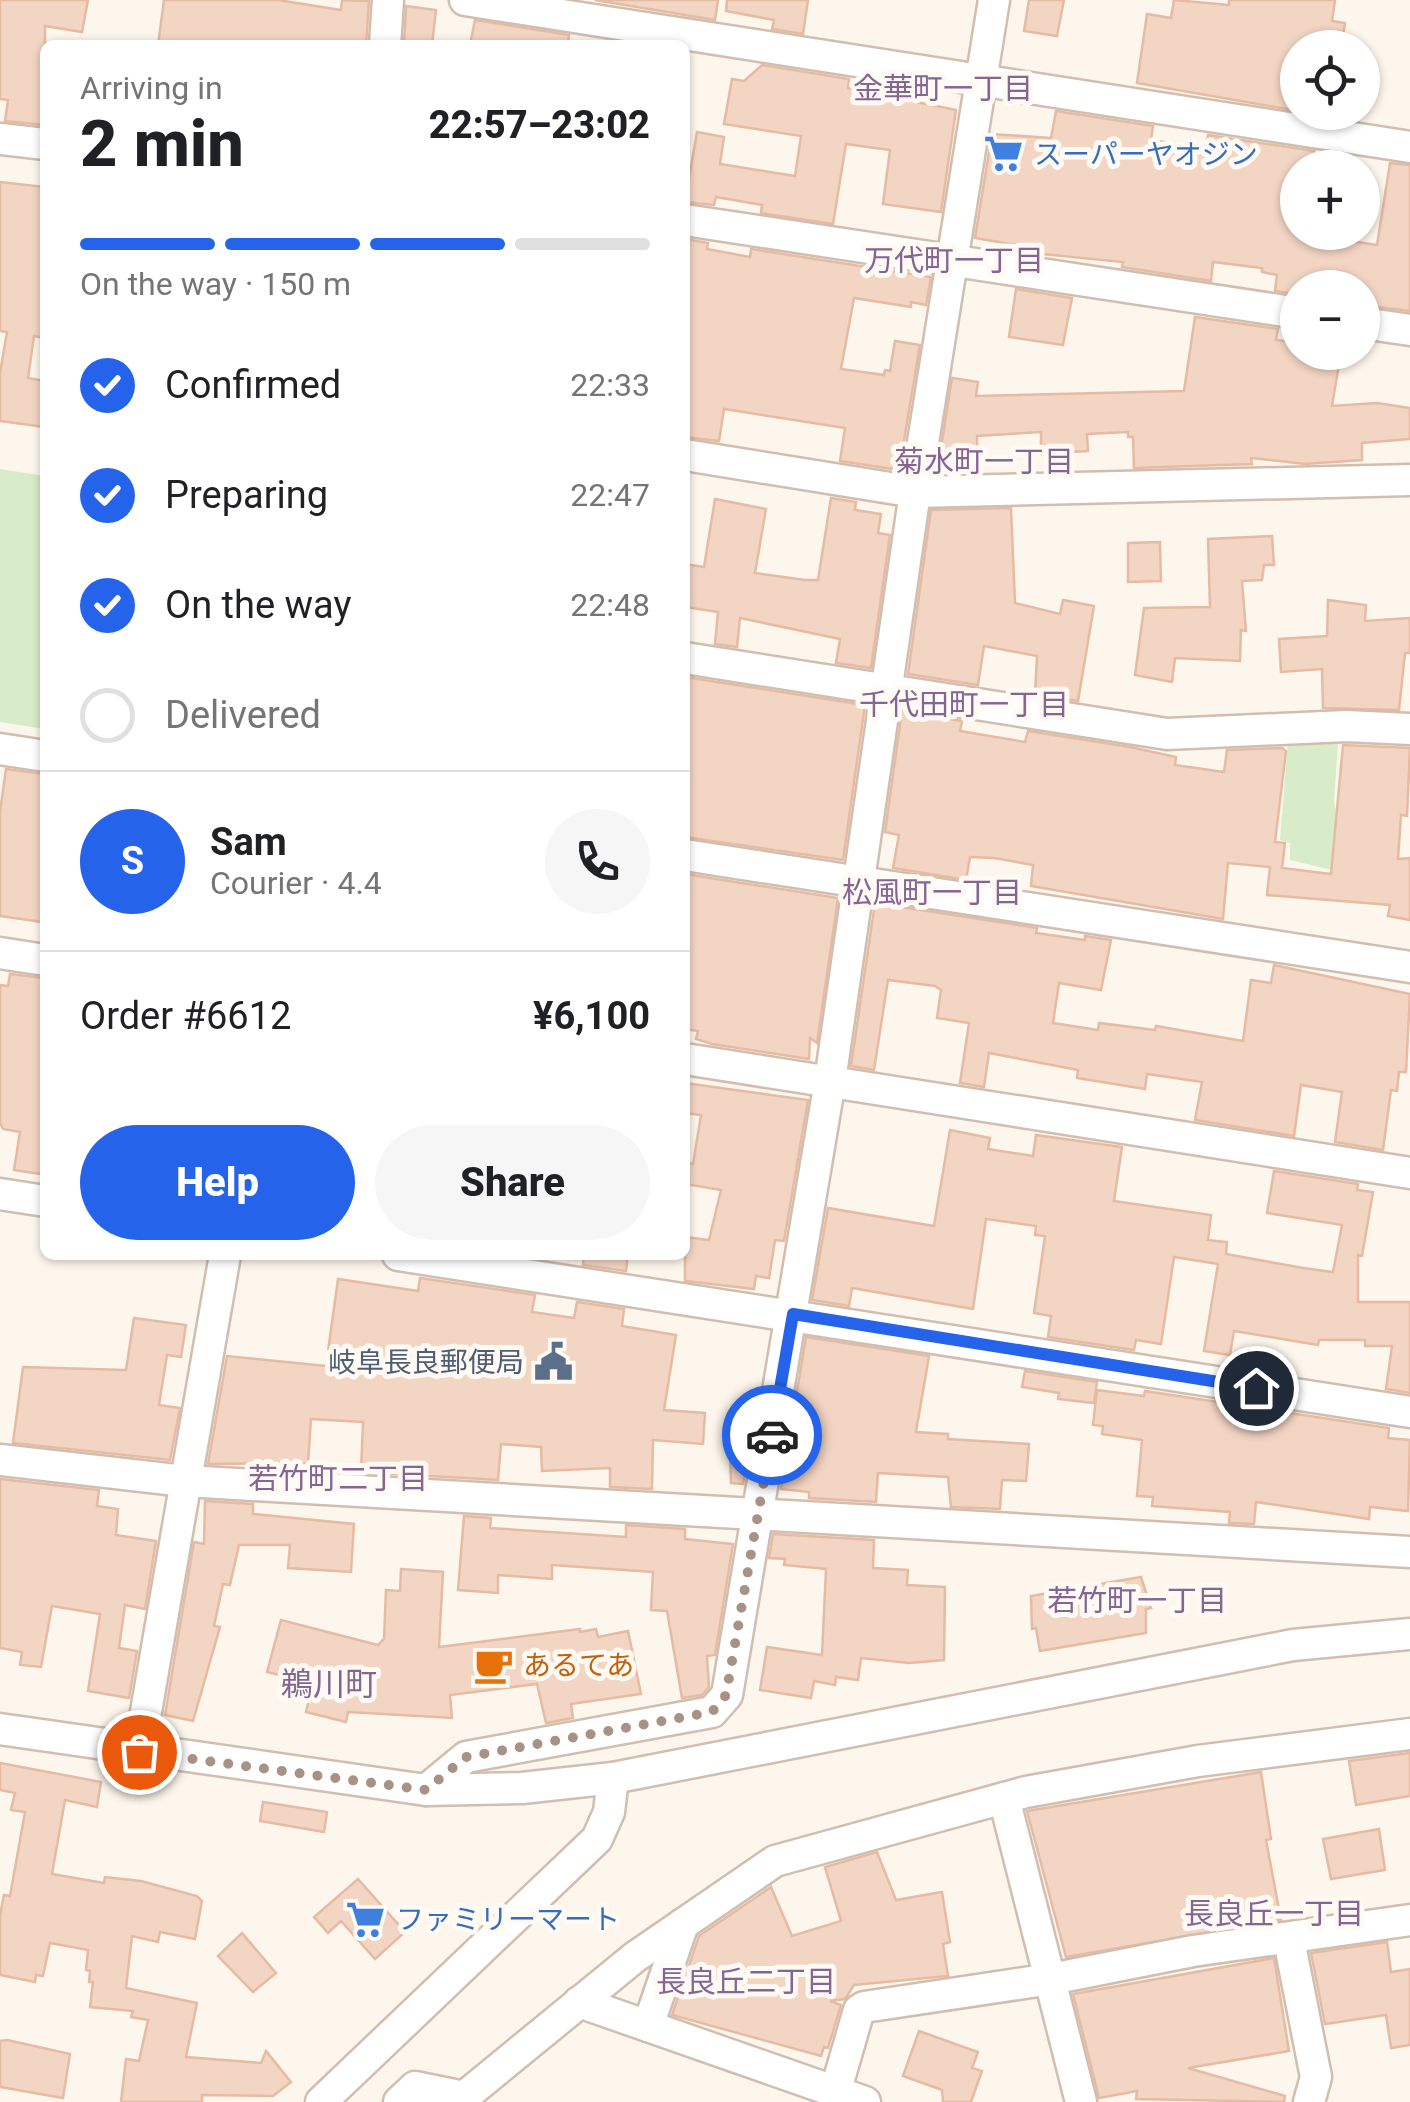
<!DOCTYPE html>
<meta charset="utf-8">
<style>
body{margin:0;font-family:Roboto,"Noto Sans JP",sans-serif;background:#f6f6f6;color:#202124;height:100vh;display:flex;flex-direction:column;font-size:38px;white-space:nowrap}
*{box-sizing:border-box;margin:0}
p{font-size:32px;color:#757577}
.icon{flex:none;width:55px;height:55px;fill:none;stroke:currentColor;stroke-width:2;stroke-linecap:round;stroke-linejoin:round}
.map{position:relative;flex:1;overflow:hidden}
.drawer{position:absolute;left:40px;top:40px;width:650px;height:1220px;display:flex;flex-direction:column;background:#fff;border-radius:15px;box-shadow:0 2px 8px #0004}
.drawer>*{flex:none}
.buttons{position:absolute;left:1280px;top:30px;display:grid;gap:20px}
.buttons a{display:grid;place-items:center;width:100px;height:100px;border-radius:50%;background:#fff;box-shadow:0 2px 8px #0004;font-size:50px}
.pin{position:absolute;display:grid;place-items:center;width:85px;height:85px;color:#fff;margin:-42px;border:5px solid #fff;border-radius:50%;box-shadow:0 2px 10px #0007}
.courier{position:absolute;display:grid;place-items:center;width:100px;height:100px;margin:-50px;border:8px solid #2563eb;border-radius:50%;background:#fff;color:#222;box-shadow:0 2px 12px #0007}
.head em{font-style:normal;font-weight:800}
.head div{display:flex;flex-direction:column-reverse}
.head{display:flex;align-items:center;justify-content:space-between;height:170px;padding:0 40px}
h1{font-size:65px;font-weight:800;line-height:75px}
.bar{display:grid;grid-template-columns:repeat(4,1fr);gap:15px 10px;align-content:center;height:120px;padding:0 40px}
.bar i{height:12px;border-radius:8px;background:#e0e0e0}
.bar .current{background:#2563eb}
.bar p{grid-column:span 4}
.line{display:flex;align-items:center;gap:25px;padding:0 40px;border-top:2px solid #e0e0e0}
.line div{flex:1}
.round{display:grid;place-items:center;flex:none;width:105px;height:105px;border-radius:52px;background:#f6f6f6}
ol{padding:0 40px;list-style:none}
li{display:flex;align-items:center;gap:30px;height:110px}
li p{margin-inline-start:auto}
li .icon{padding:10px;border-radius:50%;background:#2563eb;color:#fff;stroke-width:4}
li:last-child{color:#757577}
li i{width:55px;height:55px;border:5px solid #e0e0e0;border-radius:50%}
.primary-button{display:flex;gap:20px;margin-top:auto;padding:20px 40px}
.primary-button a{flex:1;height:115px;border-radius:60px;background:#2563eb;color:#fff;font-size:40px;font-weight:800;line-height:115px;text-align:center}
.primary-button a+a{background:#f6f6f6;color:#202124}
.map>svg:first-child{display:block}
.green{fill:#d8ecc9}
.building{fill:#f3d5c3;stroke:#e6bba3;stroke-width:2.5}
.lines{fill:none;stroke-linecap:round;stroke-linejoin:round}
.minor-casing{stroke:#d1beb0;stroke-width:35}
.minor{stroke:#fff;stroke-width:30}
.done{stroke:#a89285;stroke-width:10;stroke-dasharray:0 18}
.route{stroke:#2563eb;stroke-width:12}
.labels{text-anchor:middle;dominant-baseline:central;stroke-width:10;stroke-linejoin:round;paint-order:stroke}
.shop-label{font-size:28px;fill:#366cbe;stroke:#fffaf3;text-anchor:start}
.service-label{font-size:28px;fill:#4e5e75;stroke:#fffaf3;text-anchor:end}
.food-label{font-size:28px;fill:#c56008;stroke:#fffaf3;text-anchor:start}
.neighbourhood-label{font-size:30px;fill:#846695;stroke:#fffaf3}
.quarter-label{font-size:32px;fill:#846695;stroke:#fffaf3}
</style>
<div class="map">
<svg width="1410" height="2102" viewBox="0 0 1410 2102">
<rect width="100%" height="100%" fill="#fdf6ec"/>
<g class="green">
<path d="M0 469 45 476V729L0 722Z"/>
<path d="M1288 743H1338L1334 801 1345 873 1290 860V843L1280 840Z"/>
</g>
<g class="building">
<path d="M0 0H88L82 32 45 26V125L5 121 8 100 0 99Z"/>
<path d="M164 0H278L341 10 342 0 369 1 366 45H158Z"/>
<path d="M595 0H718L715 20Z"/>
<path d="M727 0H808L803 34 772 29 774 20 726 11Z"/>
<path d="M1029 0H1064L1057 36 1024 31Z"/>
<path d="M1174 0 1229 5V0H1335L1332 21 1345 23 1341 48H1298V111L1137 83 1147 14 1171 18Z"/>
<path d="M406 6 436 10 432 45H404Z"/>
<path d="M475 20 569 35 568 45H470Z"/>
<path d="M762 65 849 79 848 88 956 110 941 212 883 204 890 150 846 144 833 224 761 213 762 205 716 197 714 205 685 202 697 132 724 137 720 164 795 176 801 136 724 124 732 79 744 81Z"/>
<path d="M1056 111 1153 126 1151 140 1206 148 1208 135 1314 151 1311 168H1298V232L1357 242 1377 245 1390 163 1410 165V311L1362 305V288H1297L1296 294 1275 291 1277 275 1262 272V268L1213 262 1211 281 1122 267 1123 262 1022 252 1023 246 975 238 992 134 1051 138Z"/>
<path d="M0 182 45 187V338L34 336 28 378 45 381V427L0 421V373L7 332 0 331Z"/>
<path d="M685 239 708 243 707 249 750 257 751 249 931 277 926 305 911 302V307L854 298 841 369 884 375 885 370 890 371 895 341 920 345 899 470 840 461 845 428 724 409 719 441 685 437Z"/>
<path d="M1016 289 1072 298 1063 345 1009 337Z"/>
<path d="M1195 317 1278 329 1276 340 1298 343V352H1341L1332 406 1377 403 1410 408V439L1362 443V460L1305 464 1251 458 1252 464 1134 468 1133 437H1128V432L1087 434 1088 451 1068 452 1056 445 1041 446V432L977 436 978 472 937 473 952 378 978 382 976 396 1184 391Z"/>
<path d="M831 498 856 502 855 510 881 514 878 533 890 535 871 668 836 663 840 639 740 618 737 647 715 644 718 612 685 607V564L704 567 715 499 766 509 755 573 805 580H818Z"/>
<path d="M1011 508 1015 603 1060 614 1063 600 1094 606 1078 701 1035 694 1037 656 984 646 978 685 908 674 931 510Z"/>
<path d="M1272 536 1274 565H1264L1262 580 1242 581 1246 631 1241 630 1240 661 1175 658 1172 682 1135 675 1144 608 1210 607 1208 539Z"/>
<path d="M1160 542 1161 581 1128 582V543Z"/>
<path d="M1328 600 1366 605 1365 621 1410 618V653H1405L1399 710 1323 708 1322 669 1281 672 1279 639 1327 636Z"/>
<path d="M685 677 865 705 843 860 685 837Z"/>
<path d="M902 711 962 721 960 731 1025 742 1028 731 1130 747 1176 757 1175 765 1224 772 1227 750 1282 748 1286 751 1275 842 1285 843 1282 868 1331 874 1343 745 1410 748 1407 816 1401 815 1398 859 1410 858V920L1388 916 1390 905 1267 895 1270 867 1228 863 1223 919 1031 886 1033 865 994 858 970 857 966 880 893 868 899 835 885 832Z"/>
<path d="M6 769 45 774 42 922 0 916V812Z"/>
<path d="M685 874 838 898 817 1043 810 1038 809 1059 712 1044 696 1039 698 1031 685 1029Z"/>
<path d="M875 903 1037 928 1036 933 1085 940V936L1111 940 1101 990 1059 983 1053 1023 1098 1030 1099 1023 1155 1030 1156 1026 1243 1041 1251 980 1271 983 1274 965 1410 994 1406 1072H1399L1397 1091 1391 1090 1383 1150 1335 1142 1342 1092 1301 1085 1294 1136 1195 1120 1202 1082 1147 1074 1145 1089 1077 1078 1078 1070 989 1053 984 1087 960 1083 969 1023 937 1018 941 990 935 986 888 980 874 1070 851 1066Z"/>
<path d="M10 974 45 978V1143L41 1174 14 1170 20 1132 3 1129 0 1123V985L8 986Z"/>
<path d="M685 1083 808 1100 784 1241 775 1240 769 1278 756 1276 754 1289 685 1281V1237L709 1240 721 1190 685 1184V1162L693 1164 701 1115 685 1113Z"/>
<path d="M950 1130 990 1138 988 1149 1033 1156 1036 1135 1122 1147 1114 1201 1211 1215 1208 1240 1227 1242 1226 1254 1303 1268 1333 1272 1342 1225 1267 1213 1274 1171 1358 1184 1357 1190 1373 1192 1362 1256 1358 1255V1302H1410V1393L1386 1389 1392 1346H1365V1340H1319L1318 1345 1234 1331 1230 1355 1204 1351 1218 1264 1174 1257 1161 1344 1136 1340 1134 1350 1048 1337 1051 1316 1034 1313 1045 1236 1035 1235 1036 1226 986 1219 973 1309 852 1288 849 1306 812 1300 828 1208 934 1226Z"/>
<path d="M584 1255H628L626 1271 583 1265Z"/>
<path d="M420 1278 535 1295 532 1312 574 1318 577 1302 624 1309 622 1326 676 1335 664 1410 705 1413 703 1444 653 1440 652 1489 610 1487V1468L542 1471 541 1447 501 1444 498 1480 361 1472 363 1422 311 1419 308 1463 208 1464 227 1356 326 1366 338 1279 418 1291Z"/>
<path d="M134 1318 186 1325 181 1357 167 1355 159 1405 180 1408 170 1460 13 1443 23 1367 126 1370Z"/>
<path d="M806 1337 929 1356 916 1432 948 1434V1439L1029 1444 1026 1481 1002 1480 1000 1509 951 1507 948 1477 878 1473 876 1502 809 1498V1492L781 1489Z"/>
<path d="M1025 1371 1097 1382 1094 1403 1058 1399 1059 1393 1022 1387Z"/>
<path d="M1097 1390 1144 1396 1145 1391 1389 1428 1388 1438 1410 1440 1408 1511 1370 1507 1369 1519 1256 1502 1254 1524 1229 1523 1230 1512 1152 1506 1153 1497 1137 1496 1142 1440 1102 1434 1103 1426 1093 1425Z"/>
<path d="M730 1449 749 1451 743 1484 731 1483Z"/>
<path d="M0 1479 99 1490 97 1506 118 1509 116 1535 156 1541 145 1609 125 1605 119 1648 137 1651 129 1698 88 1691 100 1614 52 1606 41 1667 20 1665 22 1652 0 1648Z"/>
<path d="M205 1501 253 1504V1514L354 1524 351 1572 288 1568 290 1545H239L230 1585 223 1584 214 1626 220 1627 193 1721 165 1715 194 1542 204 1544Z"/>
<path d="M464 1516 491 1518 490 1528 626 1537V1525L685 1529V1539L733 1544 715 1655 707 1656 709 1687 702 1695 682 1698 667 1611 651 1610 653 1572 552 1565V1579L498 1575V1593L458 1590Z"/>
<path d="M773 1534 874 1540 873 1568 908 1570 907 1585 945 1587 944 1660 909 1663 861 1658 858 1680 836 1677 835 1685 814 1681 811 1698 760 1690 767 1647 822 1655 826 1569 784 1565 785 1559 769 1558Z"/>
<path d="M401 1569 443 1572 439 1647 580 1629V1632L596 1629 598 1637 628 1631 641 1694 571 1704 573 1718 546 1723 537 1684 450 1695 452 1718 348 1712 346 1722 306 1712 313 1683 267 1672 281 1620 378 1645 384 1639 386 1590 400 1591Z"/>
<path d="M1141 1577 1151 1608 1146 1609V1633L1040 1651 1036 1628 1032 1629 1031 1596Z"/>
<path d="M1410 1753V1796L1356 1805 1349 1761Z"/>
<path d="M0 1763 101 1782 97 1807 65 1800 52 1874 104 1883 105 1877 141 1881 197 1896 202 1901 195 1939 160 1932 158 1942 132 1936 126 1988 197 2003 186 2057 261 2063 266 2051 291 2082 273 2096 202 2095V2102H121L126 2059 139 2061 148 2020 131 2017 133 2011 90 2007 93 1982H89L90 1971 86 1970 88 1950 50 1943 43 1976 36 1975 35 1982 0 1975V1915L4 1895 10 1896 25 1812 11 1810 15 1793 0 1790Z"/>
<path d="M1261 1772 1271 1839 1266 1840 1281 1920 1066 1957 1027 1811Z"/>
<path d="M263 1802 327 1812 324 1832 260 1821Z"/>
<path d="M1379 1829 1385 1870 1331 1879 1323 1839Z"/>
<path d="M877 1852 896 1900 942 1892 950 1942 943 1944 948 1976 854 1985 845 1999 830 2001 841 2005 828 2048 824 2047 821 2056 672 2015 699 1936 771 1887 792 1936 841 1921 825 1867Z"/>
<path d="M358 1879 405 1932 375 1959 341 1921 328 1933 314 1917Z"/>
<path d="M242 1933 276 1973 253 1992 218 1956Z"/>
<path d="M1387 1942 1391 1972 1410 1969V2045L1391 2048 1386 2015 1325 2024 1311 1953Z"/>
<path d="M1274 1958 1289 2051 1188 2068 1285 2096 1284 2102 1136 2099 1137 2091 1099 2098 1073 1994Z"/>
<path d="M919 2031 978 2052 972 2068 982 2071 971 2102H943L942 2090 903 2076Z"/>
<path d="M7 2040 70 2054 63 2098 0 2087V2041Z"/>
</g>
<g class="lines">
<defs>
<g id="minor">
<path d="M465 0 1410 147"/>
<path d="M385 45 388 0"/>
<path d="M0 139 45 144"/>
<path d="M685 220 1298 313"/>
<path d="M1362 323 1410 330"/>
<path d="M685 455 915 492 1410 480"/>
<path d="M685 658 1167 734 1346 726 1410 729"/>
<path d="M0 749 45 756"/>
<path d="M685 855 1410 967"/>
<path d="M0 953 45 960"/>
<path d="M685 1059 1410 1173"/>
<path d="M0 1194 45 1201"/>
<path d="M398 1255 1410 1412"/>
<path d="M0 1460 185 1481 1410 1552"/>
<path d="M0 1729 426 1790 522 1788 613 1778 1293 1645 1410 1634"/>
<path d="M139 1752 225 1255"/>
<path d="M426 1790 466 1757 712 1712 727 1695 830 1081 915 492 994 0"/>
<path d="M1004 1798 1081 2102"/>
<path d="M1289 1940 1316 2077 1309 2102"/>
<path d="M579 2002 865 2102"/>
<path d="M648 2026 683 1924"/>
<path d="M835 2093 859 2010 864 2007 1051 1979 1193 1951 1410 1920"/>
<path d="M321 2102 597 1839 609 1812 613 1778"/>
<path d="M399 2102 415 2087 464 2097 635 1957 775 1861 1026 1792 1198 1761 1410 1734"/>
</g>
</defs>
<use href="#minor" class="minor-casing"/>
<use href="#minor" class="minor"/>
</g>
<g class="lines">
<path class="done" d="M139 1752 426 1790 466 1757 712 1712 726 1695 772 1435"/>
<path class="route" d="M772 1435 793 1314 1256 1388"/>
</g>
<defs>
<symbol id="supermarket-bare" viewBox="-9 -9 18 18"><path d="M-6-5.5h2.5l.6 2H6L4.5 2H-2.5L-4.4-4H-6ZM-1.5 3.2a1.3 1.3 0 1 0 .1 0ZM3 3.2a1.3 1.3 0 1 0 .1 0Z" fill="#3f7fe0" stroke="#fffaf3" stroke-width="2.5" paint-order="stroke"/></symbol>
<symbol id="civic-bare" viewBox="-9 -9 18 18"><path d="M-.6-6.5H3V-4.5H.6V-3L4-1V1h2V6H-6V1h2V-1L-.6-3ZM-1.2 2.5V6h2.4V2.5Z" fill="#5c6f8a" stroke="#fffaf3" stroke-width="2.5" paint-order="stroke"/></symbol>
<symbol id="cafe-bare" viewBox="-9 -9 18 18"><path d="M-5.5-4.5H6V0H3Q3 3.5 0 3.5H-2.5Q-5.5 3.5-5.5 0ZM3-3.2v2h1.7v-2ZM-6 4.5H4V6H-6Z" fill="#e8710a" stroke="#fffaf3" stroke-width="2.5" paint-order="stroke"/></symbol>
</defs>
<g fill-rule="evenodd">
<use href="#supermarket-bare" x="976" y="126" width="55" height="55"/>
<use href="#civic-bare" x="526" y="1334" width="55" height="55"/>
<use href="#cafe-bare" x="466" y="1638" width="55" height="55"/>
<use href="#supermarket-bare" x="338" y="1892" width="55" height="55"/>
</g>
<g class="labels">
<g class="shop-label">
<text x="1034" y="154">スーパーヤオジン</text>
<text x="396" y="1919">ファミリーマート</text>
</g>
<g class="service-label">
<text x="524" y="1362">岐阜長良郵便局</text>
</g>
<g class="food-label">
<text x="523" y="1665">あるてあ</text>
</g>
<g class="neighbourhood-label">
<text x="943" y="88">金華町一丁目</text>
<text x="954" y="260">万代町一丁目</text>
<text x="984" y="461">菊水町一丁目</text>
<text x="964" y="704">千代田町一丁目</text>
<text x="932" y="892">松風町一丁目</text>
<text x="338" y="1478">若竹町二丁目</text>
<text x="1137" y="1600">若竹町一丁目</text>
<text x="1274" y="1913">長良丘一丁目</text>
<text x="746" y="1981">長良丘二丁目</text>
</g>
<g class="quarter-label">
<text x="329" y="1684">鵜川町</text>
</g>
</g>
</svg>
<div class="buttons">
<a><svg class="icon" aria-label="locate" viewBox="0 0 24 24"><circle cx="12" cy="12" r="6"/><path d="M12 2v4M12 18v4M2 12h4M18 12h4"/></svg></a>
<a>+</a>
<a>−</a>
</div>
<div class="pin" style="left:139px;top:1752px;background:#ea580c"><svg class="icon" aria-label="bag" viewBox="0 0 24 24"><path d="M5 8h14l-1 12H6zM9 8a3 3 0 0 1 6 0"/></svg></div>
<div class="pin" style="left:1256px;top:1388px;background:#1f2937"><svg class="icon" aria-label="home" viewBox="0 0 24 24"><path d="M3 11l9-7 9 7M6 9v11h12V9"/></svg></div>
<div class="courier" style="left:772px;top:1435px"><svg class="icon" aria-label="car" viewBox="0 0 24 24"><path d="M5 17H2v-5l4-1 3-4h7l3 4 3 1v5h-3M9 17h6M6 11h13"/><circle cx="7" cy="17" r="2"/><circle cx="17" cy="17" r="2"/></svg></div>
<section class="drawer">
<div class="head"><div><h1>2 min</h1><p>Arriving in</p></div><em>22:57–23:02</em></div>
<div class="bar"><i class="current"></i><i class="current"></i><i class="current"></i><i></i><p>On the way · 150 m</p></div>
<ol>
<li><svg class="icon" aria-label="check" viewBox="0 0 24 24"><path d="M5 12l5 5 9-10"/></svg>Confirmed<p>22:33</p></li>
<li><svg class="icon" aria-label="check" viewBox="0 0 24 24"><path d="M5 12l5 5 9-10"/></svg>Preparing<p>22:47</p></li>
<li><svg class="icon" aria-label="check" viewBox="0 0 24 24"><path d="M5 12l5 5 9-10"/></svg>On the way<p>22:48</p></li>
<li><i></i>Delivered</li>
</ol>
<div class="line" style="height:180px"><b class="round" style="background:#2563eb;color:#fff">S</b><div><b>Sam</b><p>Courier · 4.4</p></div><a class="round"><svg class="icon" aria-label="phone" viewBox="0 0 24 24"><path d="M5 4h4l2 5-3 2q2 4 5 5l2-3 5 2v4C11 20 4 13 5 4z"/></svg></a></div>
<div class="line" style="height:130px"><div>Order #6612</div><b>¥6,100</b></div>
<div class="primary-button"><a>Help</a><a>Share</a></div>
</section>
</div>
